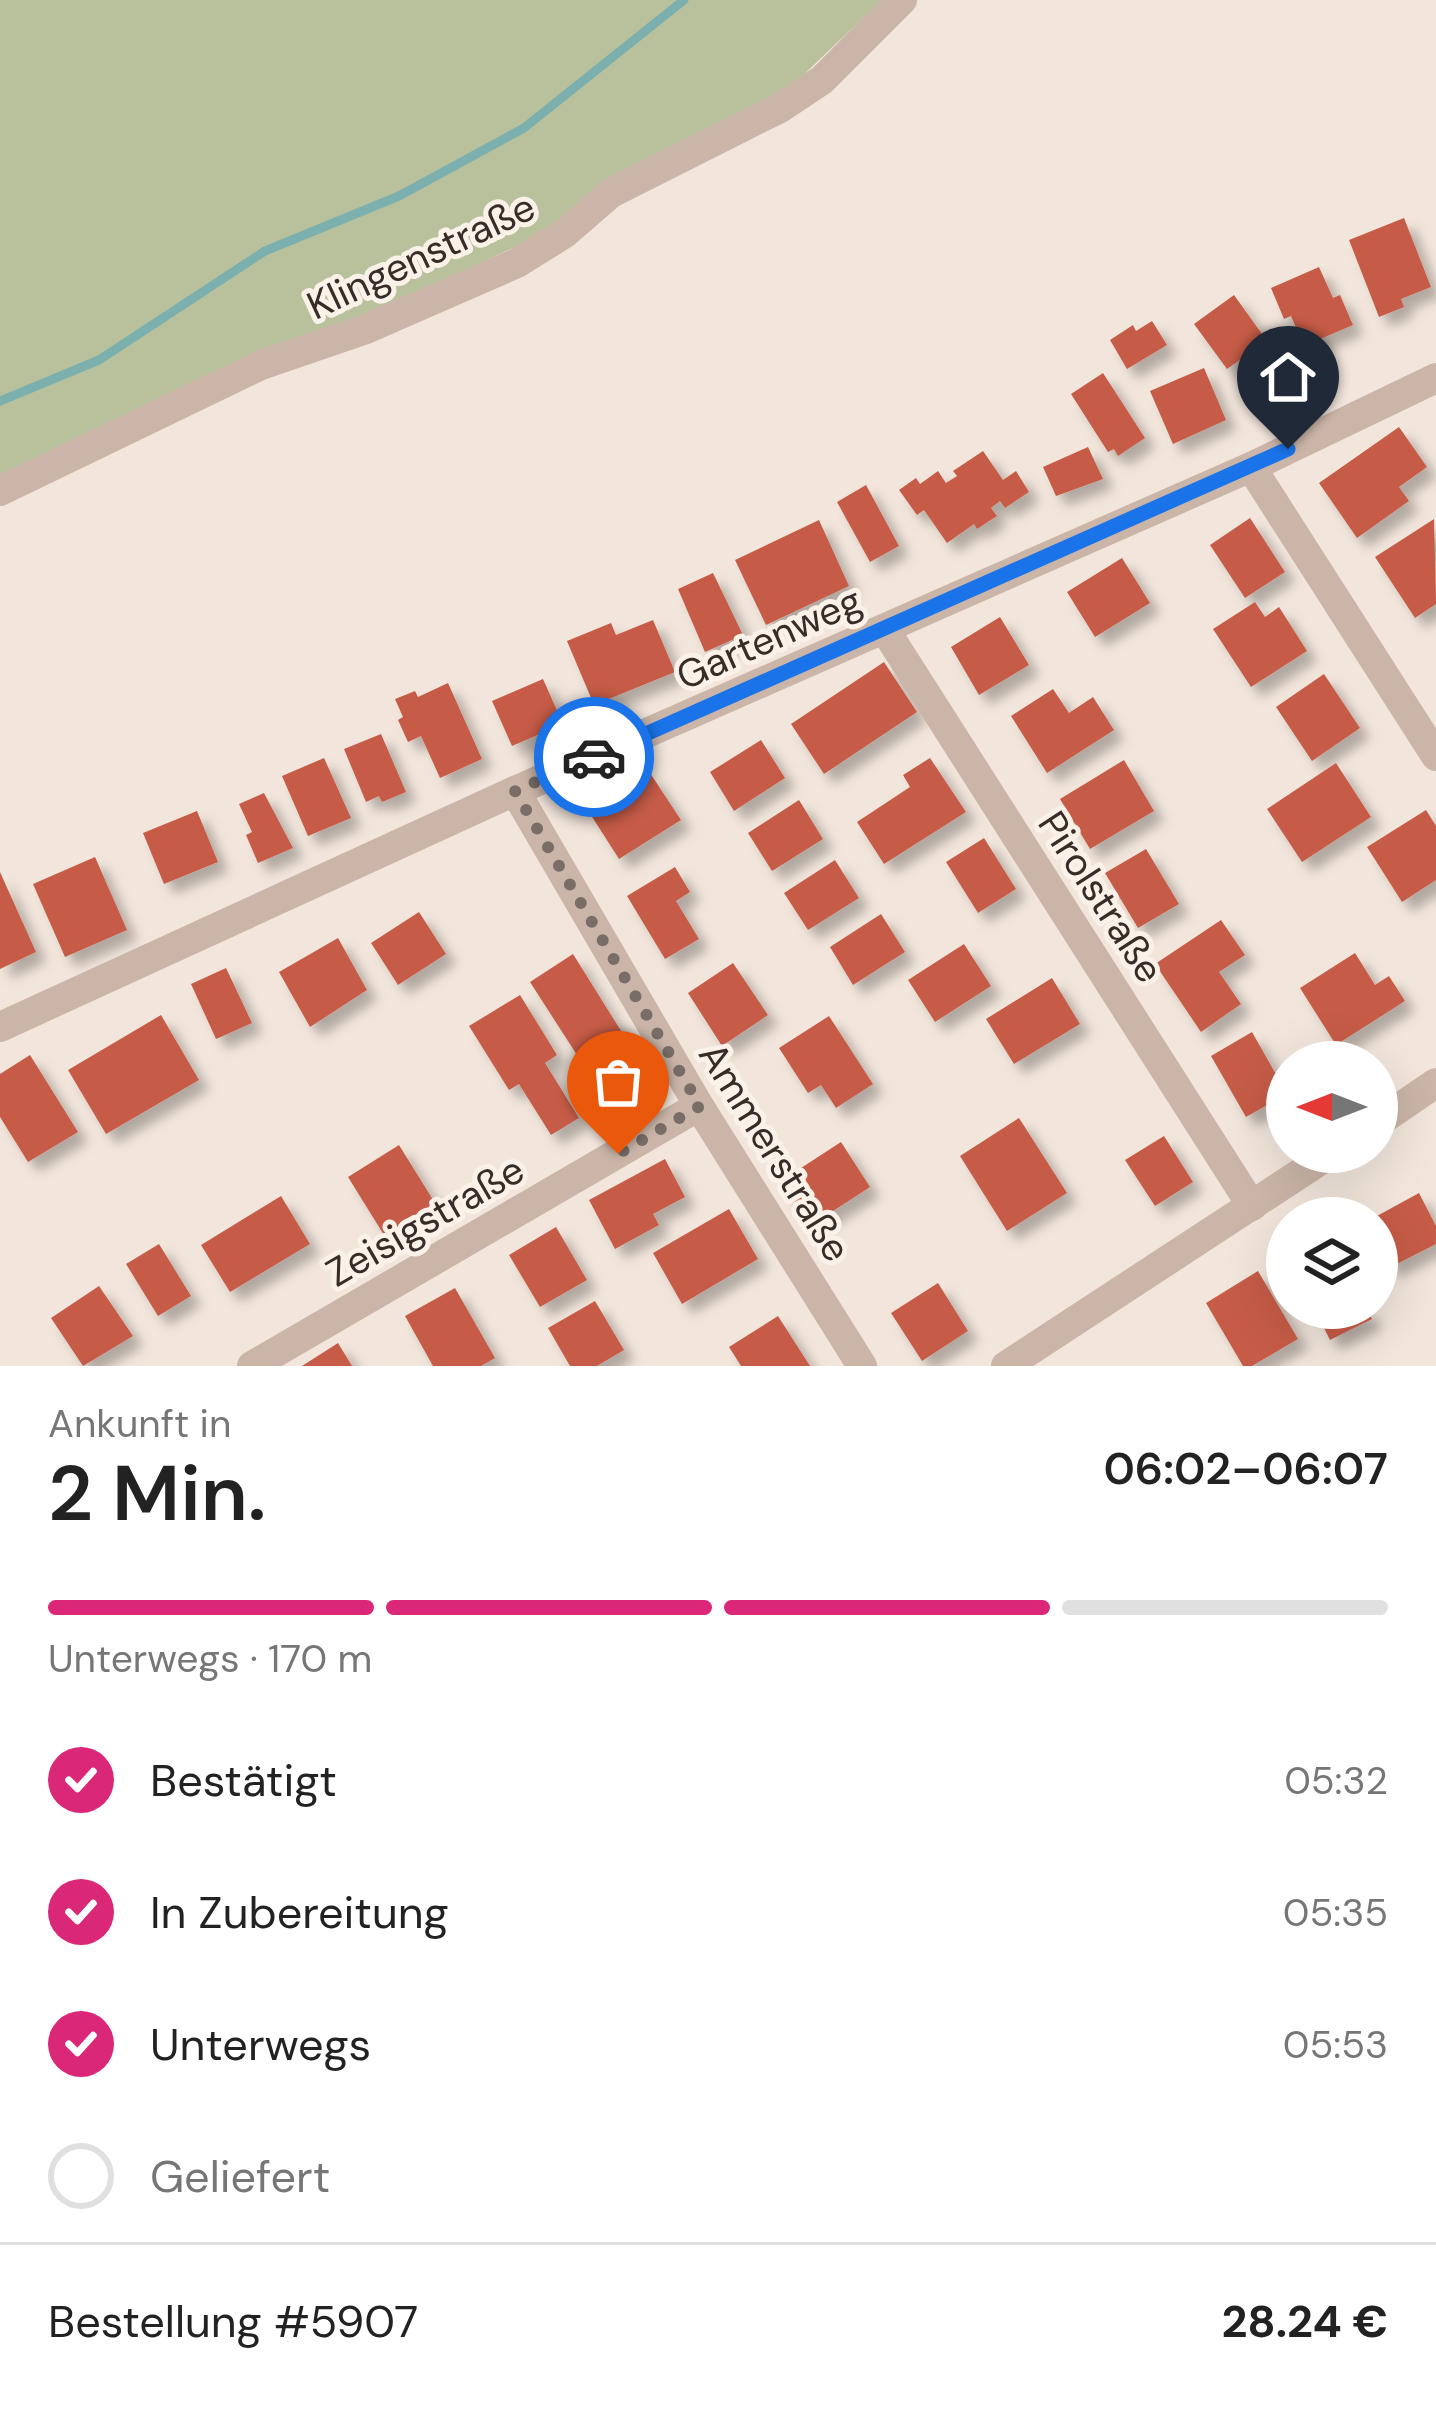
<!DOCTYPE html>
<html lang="de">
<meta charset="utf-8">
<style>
body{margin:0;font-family:"DM Sans",sans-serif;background:#f6f6f6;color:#222;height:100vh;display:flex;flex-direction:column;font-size:45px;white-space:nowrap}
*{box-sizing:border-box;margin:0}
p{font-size:39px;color:#767676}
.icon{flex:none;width:66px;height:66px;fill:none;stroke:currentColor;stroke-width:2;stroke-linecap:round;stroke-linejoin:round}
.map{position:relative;height:1366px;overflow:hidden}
.sheet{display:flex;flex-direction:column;background:#fff;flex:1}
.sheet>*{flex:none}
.needle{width:78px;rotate:270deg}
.buttons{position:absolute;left:1266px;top:1041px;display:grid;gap:24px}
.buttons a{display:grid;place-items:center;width:132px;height:132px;border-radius:50%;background:#fff;box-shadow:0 12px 48px #0002;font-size:60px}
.pin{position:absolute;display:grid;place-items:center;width:102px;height:102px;color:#fff;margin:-123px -51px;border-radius:50% 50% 50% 0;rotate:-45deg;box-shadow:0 0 12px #0007}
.pin .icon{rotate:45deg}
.courier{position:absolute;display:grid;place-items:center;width:120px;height:120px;margin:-60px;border:9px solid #1a73e8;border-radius:50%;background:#fff;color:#222;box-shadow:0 3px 15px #0007}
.overview em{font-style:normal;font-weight:600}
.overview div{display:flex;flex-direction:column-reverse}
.overview{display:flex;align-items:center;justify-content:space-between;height:204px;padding:0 48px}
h1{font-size:78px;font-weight:600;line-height:90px}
.bar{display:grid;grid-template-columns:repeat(4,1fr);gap:18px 12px;align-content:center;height:144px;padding:0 48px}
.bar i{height:15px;border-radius:9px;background:#e0e0e0}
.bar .current{background:#db2777}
.bar p{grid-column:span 4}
.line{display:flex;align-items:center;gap:30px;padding:0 48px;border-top:3px solid #e0e0e0}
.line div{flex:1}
ol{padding:0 48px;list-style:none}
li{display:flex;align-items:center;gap:36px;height:132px}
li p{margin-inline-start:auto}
li .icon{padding:12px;border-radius:50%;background:#db2777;color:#fff;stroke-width:4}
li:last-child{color:#767676}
li i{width:66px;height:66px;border:6px solid #e0e0e0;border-radius:50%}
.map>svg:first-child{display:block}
.green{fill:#b8c19c}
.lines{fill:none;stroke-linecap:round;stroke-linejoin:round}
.stream{stroke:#7bb0ae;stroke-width:9}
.building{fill:#c65c46;filter:url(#shadow)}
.minor{stroke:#cbb5a8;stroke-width:30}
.done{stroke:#786d67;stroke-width:12;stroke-dasharray:0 21.6}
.route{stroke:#1a73e8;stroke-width:15}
.labels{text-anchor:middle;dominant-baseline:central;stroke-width:10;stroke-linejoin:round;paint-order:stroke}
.street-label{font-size:39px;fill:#372c28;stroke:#faf1e9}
</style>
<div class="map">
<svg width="1436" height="1366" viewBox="0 0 1436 1366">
<defs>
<filter id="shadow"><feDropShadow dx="10" dy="10" stdDeviation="6" flood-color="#0004"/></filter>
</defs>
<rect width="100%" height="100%" fill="#f2e6dc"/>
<path class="green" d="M0 0H882L776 101 652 183 0 487Z"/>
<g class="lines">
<path class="stream" d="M0 401 99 360 265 251 399 196 524 128 684 0"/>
</g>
<g class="building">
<path d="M1404 218 1431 287 1401 299 1404 307 1379 317 1349 240Z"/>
<path d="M1319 267 1333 298 1340 295 1353 325 1304 346 1291 316 1284 319 1271 288Z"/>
<path d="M1234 295 1267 341 1227 369 1194 324Z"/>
<path d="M1152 321 1167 345 1127 369 1110 340 1133 325 1136 331Z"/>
<path d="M1204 368 1226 420 1173 444 1150 391Z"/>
<path d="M1103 373 1145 438 1118 456 1114 449 1108 452 1071 394Z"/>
<path d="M1399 427 1427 467 1399 487 1409 501 1357 538 1319 483Z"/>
<path d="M1088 447 1103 479 1056 496 1043 467Z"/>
<path d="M983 451 1003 480 1016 471 1029 492 1005 508 1000 501 991 508 997 516 977 529 974 524 947 543 924 510 917 515 899 490 916 478 920 484 938 471 946 483 957 476 953 471Z"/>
<path d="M866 485 899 546 870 562 837 502Z"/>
<path d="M1250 518 1285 572 1245 598 1210 545Z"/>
<path d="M1434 519 1436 604 1415 618 1375 557Z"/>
<path d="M819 520 849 586 766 625 735 560Z"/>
<path d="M1122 558 1150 603 1095 637 1067 592Z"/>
<path d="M713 573 743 635 705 652 678 589Z"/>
<path d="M1255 602 1265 617 1279 607 1307 651 1251 687 1213 629Z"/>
<path d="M1000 617 1029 665 979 695 951 647Z"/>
<path d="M653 620 675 672 594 705 567 641 611 623 616 635Z"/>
<path d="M884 662 917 712 824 774 791 724Z"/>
<path d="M1324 674 1360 728 1312 761 1276 707Z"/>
<path d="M543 679 563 724 512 746 492 701Z"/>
<path d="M448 683 482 759 440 778 421 736 408 742 398 720 403 717 395 699 415 691 418 697Z"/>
<path d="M1053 689 1069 713 1093 697 1114 730 1047 773 1011 716Z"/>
<path d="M381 734 406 792 382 802 379 796 366 802 344 749Z"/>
<path d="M761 740 785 778 734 811 710 772Z"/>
<path d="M324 758 351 818 308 836 282 776Z"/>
<path d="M930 758 966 812 884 864 857 822 910 787 903 775Z"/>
<path d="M1124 760 1154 811 1090 849 1060 799Z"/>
<path d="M1336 763 1371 817 1302 862 1267 809Z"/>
<path d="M650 773 681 820 619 859 589 812Z"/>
<path d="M264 793 293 848 258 863 246 835 252 832 239 804Z"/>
<path d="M799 800 823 839 772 871 748 833Z"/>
<path d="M1426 810 1436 826V880L1402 902 1367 847Z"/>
<path d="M197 811 218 862 164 884 143 833Z"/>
<path d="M984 838 1016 889 978 913 946 862Z"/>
<path d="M1146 849 1179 904 1138 928 1105 873Z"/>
<path d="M95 857 127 930 65 957 33 884Z"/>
<path d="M835 860 859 898 808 930 784 893Z"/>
<path d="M675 867 690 892 676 901 699 939 665 959 627 896Z"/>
<path d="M0 872 36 952 0 969Z"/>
<path d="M419 912 446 954 398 985 371 943Z"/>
<path d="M881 914 905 952 853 985 830 947Z"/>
<path d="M1221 920 1245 955 1219 972 1241 1004 1201 1032 1155 964Z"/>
<path d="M338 938 367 990 310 1027 279 972Z"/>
<path d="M964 944 991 986 935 1022 908 980Z"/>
<path d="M1355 953 1375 985 1389 976 1405 1001 1336 1045 1300 988Z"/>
<path d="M573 954 628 1042 586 1069 530 982Z"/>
<path d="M733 963 768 1015 722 1046 688 993Z"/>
<path d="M226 968 252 1023 216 1039 191 984Z"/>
<path d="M1052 978 1080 1024 1014 1064 986 1019Z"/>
<path d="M520 995 557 1055 545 1063 579 1118 551 1135 519 1084 509 1090 469 1026Z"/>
<path d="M161 1015 199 1080 106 1134 68 1070Z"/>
<path d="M829 1016 873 1084 836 1108 821 1085 808 1093 779 1048Z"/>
<path d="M1252 1032 1287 1094 1246 1117 1211 1056Z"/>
<path d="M30 1055 78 1132 28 1162 0 1117V1074Z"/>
<path d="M1019 1118 1067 1193 1007 1231 960 1156Z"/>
<path d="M1164 1136 1193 1182 1155 1206 1125 1160Z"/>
<path d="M841 1142 870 1187 810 1226 781 1181Z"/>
<path d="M399 1145 435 1203 384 1235 348 1177Z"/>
<path d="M665 1159 685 1197 653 1214 659 1225 615 1249 589 1200Z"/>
<path d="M1419 1193 1436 1226V1244L1389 1268 1377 1245V1216Z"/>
<path d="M281 1196 310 1244 230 1292 201 1245Z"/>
<path d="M729 1209 758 1259 682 1304 653 1253Z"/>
<path d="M556 1227 587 1280 540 1307 509 1255Z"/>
<path d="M159 1244 191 1296 158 1316 126 1264Z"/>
<path d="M1258 1271 1298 1339 1252 1366H1243L1206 1303Z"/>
<path d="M938 1283 968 1331 922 1361 891 1313Z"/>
<path d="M99 1286 133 1336 83 1366 51 1318Z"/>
<path d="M455 1288 495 1358 481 1366H433L405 1316Z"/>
<path d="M595 1301 624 1350 597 1366H570L548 1328Z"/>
<path d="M1314 1308H1366L1372 1319 1330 1340Z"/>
<path d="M778 1316 810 1366H741L729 1347Z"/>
<path d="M338 1343 352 1366H302Z"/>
</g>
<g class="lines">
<g class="minor">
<path d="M1251 467 1436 756"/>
<path d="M0 491 261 365 366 329 517 263 565 233 611 193 780 108 822 80 902 0"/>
<path d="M885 630 1252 1206"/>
<path d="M515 791 699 1106 862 1366"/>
<path d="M0 1027 515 791 1251 467 1436 378"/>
<path d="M1377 1123 1436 1083"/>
<path d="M252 1366 699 1106"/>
<path d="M1006 1366 1333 1152"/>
</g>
</g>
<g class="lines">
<path class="done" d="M594 757 515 791 700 1106 618 1154"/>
<path class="route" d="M594 757 1288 449"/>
</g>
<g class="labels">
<g class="street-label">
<text transform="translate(421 256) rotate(-25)">Klingenstraße</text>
<text transform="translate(769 638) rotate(-24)">Gartenweg</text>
<text transform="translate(1101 897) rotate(57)">Pirolstraße</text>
<text transform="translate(775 1152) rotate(58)">Ammerstraße</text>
<text transform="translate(425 1221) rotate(-30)">Zeisigstraße</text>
</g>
</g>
</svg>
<div class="buttons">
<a><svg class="needle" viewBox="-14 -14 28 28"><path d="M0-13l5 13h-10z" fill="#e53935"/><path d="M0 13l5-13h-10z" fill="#767676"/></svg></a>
<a><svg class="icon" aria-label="layers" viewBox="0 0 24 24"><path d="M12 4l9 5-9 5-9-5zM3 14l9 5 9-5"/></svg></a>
</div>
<div class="pin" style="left:618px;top:1154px;background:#ea580c"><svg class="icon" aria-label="bag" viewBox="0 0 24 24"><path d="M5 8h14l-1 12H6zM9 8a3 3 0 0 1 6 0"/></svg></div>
<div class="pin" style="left:1288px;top:449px;background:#1f2937"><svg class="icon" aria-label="home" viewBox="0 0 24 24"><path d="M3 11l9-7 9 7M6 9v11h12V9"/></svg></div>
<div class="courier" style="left:594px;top:757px"><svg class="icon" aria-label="car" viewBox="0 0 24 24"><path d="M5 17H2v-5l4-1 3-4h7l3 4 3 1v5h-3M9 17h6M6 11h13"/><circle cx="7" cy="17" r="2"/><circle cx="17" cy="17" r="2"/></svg></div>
</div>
<section class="sheet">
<div class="overview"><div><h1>2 Min.</h1><p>Ankunft in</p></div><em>06:02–06:07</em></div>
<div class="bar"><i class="current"></i><i class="current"></i><i class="current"></i><i></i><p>Unterwegs · 170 m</p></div>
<ol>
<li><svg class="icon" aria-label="check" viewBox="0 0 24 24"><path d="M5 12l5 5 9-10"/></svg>Bestätigt<p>05:32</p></li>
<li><svg class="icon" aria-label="check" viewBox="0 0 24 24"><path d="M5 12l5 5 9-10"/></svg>In Zubereitung<p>05:35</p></li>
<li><svg class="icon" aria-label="check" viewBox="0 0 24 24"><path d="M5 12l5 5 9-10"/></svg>Unterwegs<p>05:53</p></li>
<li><i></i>Geliefert</li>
</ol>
<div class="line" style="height:156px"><div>Bestellung #5907</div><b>28.24 €</b></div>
</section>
